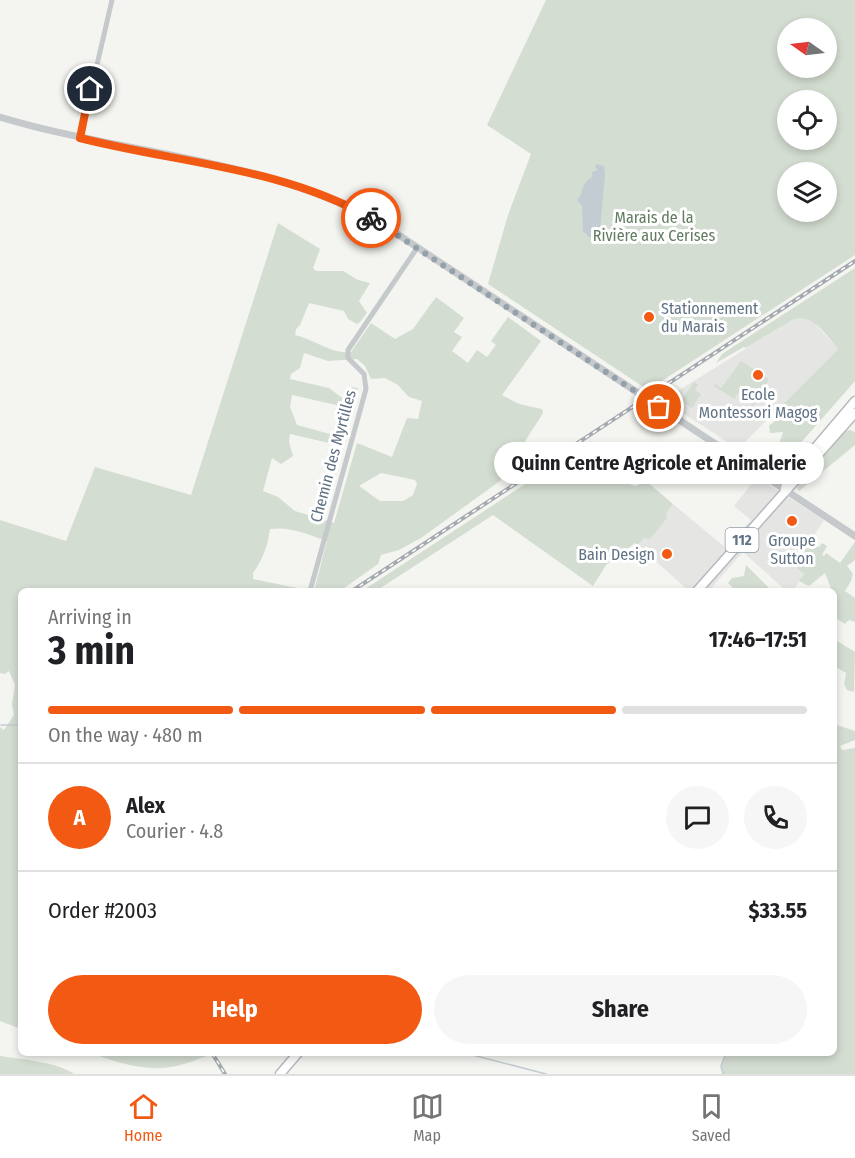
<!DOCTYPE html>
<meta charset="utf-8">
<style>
body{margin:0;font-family:"Fira Sans Condensed",sans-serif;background:#f6f6f6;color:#202124;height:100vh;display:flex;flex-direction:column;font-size:22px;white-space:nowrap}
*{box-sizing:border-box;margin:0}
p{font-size:20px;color:#757577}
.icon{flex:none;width:33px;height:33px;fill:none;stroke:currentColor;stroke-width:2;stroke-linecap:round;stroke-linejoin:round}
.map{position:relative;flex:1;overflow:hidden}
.drawer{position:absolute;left:18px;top:588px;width:819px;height:468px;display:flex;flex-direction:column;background:#fff;border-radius:9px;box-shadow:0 3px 9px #0003}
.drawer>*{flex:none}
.needle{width:39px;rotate:284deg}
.tools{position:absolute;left:777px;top:18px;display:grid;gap:12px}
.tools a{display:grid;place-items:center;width:60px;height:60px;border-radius:50%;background:#fff;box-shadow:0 3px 9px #0003;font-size:30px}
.pin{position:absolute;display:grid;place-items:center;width:51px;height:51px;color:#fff;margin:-26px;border:3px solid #fff;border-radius:50%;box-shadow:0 2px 6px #0007}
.courier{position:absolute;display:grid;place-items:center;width:60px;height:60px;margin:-30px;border:4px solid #f25913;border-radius:50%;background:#fff;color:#222;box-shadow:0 2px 8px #0007}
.bubble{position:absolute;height:42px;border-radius:21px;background:#fff;box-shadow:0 3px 9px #0003;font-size:20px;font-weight:700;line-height:42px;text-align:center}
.summary em{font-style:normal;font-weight:700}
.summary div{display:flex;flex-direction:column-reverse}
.summary{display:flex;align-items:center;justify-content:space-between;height:102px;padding:0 30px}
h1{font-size:39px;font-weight:700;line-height:45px}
.bar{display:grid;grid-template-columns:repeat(4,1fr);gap:9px 6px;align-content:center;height:72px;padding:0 30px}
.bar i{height:8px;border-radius:4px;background:#e0e0e0}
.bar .selected{background:#f25913}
.bar p{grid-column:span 4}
.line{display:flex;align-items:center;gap:15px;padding:0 30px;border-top:2px solid #e0e0e0}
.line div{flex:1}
.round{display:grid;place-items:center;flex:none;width:63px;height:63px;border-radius:32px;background:#f6f6f6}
.cta{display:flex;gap:12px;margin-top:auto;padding:12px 30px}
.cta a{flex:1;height:69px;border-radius:36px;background:#f25913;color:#fff;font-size:24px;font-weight:700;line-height:69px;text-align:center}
.cta a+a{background:#f6f6f6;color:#202124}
.tabs{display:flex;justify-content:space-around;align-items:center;height:84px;border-top:2px solid #e0e0e0;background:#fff;font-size:16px;color:#757577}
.tabs a{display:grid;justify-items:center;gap:3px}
.tabs .selected{color:#f25913}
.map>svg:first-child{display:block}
.built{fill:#e5e6e4}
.green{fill:#d4ddd1;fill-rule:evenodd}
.water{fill:#c3ccd2}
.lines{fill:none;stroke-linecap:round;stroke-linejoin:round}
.stream{stroke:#c3ccd2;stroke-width:1.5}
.primary-casing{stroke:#b6babe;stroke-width:11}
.minor{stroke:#c6c9cc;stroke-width:5}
.tertiary{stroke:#c6c9cc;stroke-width:7}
.primary{stroke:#fff;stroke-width:8}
.rail-casing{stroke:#a5aab0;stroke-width:4}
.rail{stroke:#fff;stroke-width:1.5;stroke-dasharray:4.5;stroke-linecap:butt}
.done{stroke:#94a0aa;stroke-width:6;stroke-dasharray:0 10.8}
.route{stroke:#f25913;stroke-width:8}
.poi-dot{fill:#f25913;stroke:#fff;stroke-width:2}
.labels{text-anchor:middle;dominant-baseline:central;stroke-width:6;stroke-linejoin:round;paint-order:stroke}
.shield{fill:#fff;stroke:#909ca9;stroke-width:1.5}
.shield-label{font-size:15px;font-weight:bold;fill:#617284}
.park-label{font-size:16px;fill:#637b60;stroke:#fff}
.poi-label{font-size:16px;fill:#617284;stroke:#fff}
.street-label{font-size:16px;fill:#617284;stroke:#fff}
</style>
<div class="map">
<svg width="855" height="1074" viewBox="0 0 855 1074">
<rect width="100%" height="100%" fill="#f4f5f0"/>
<g class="built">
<path d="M799 317 812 320 838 349 738 449 663 400 794 319Z"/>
<path d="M757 477 824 520 797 561 799 570 804 574 793 591 783 588 743 552 712 587 717 591H689L638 545 673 504 726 548 751 520 734 506Z"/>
</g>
<g class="green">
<path d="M546 0H855V255L648 390 488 284 508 215 531 154 487 125ZM788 28H826V68H788ZM788 100H826V140H788ZM788 172H826V212H788Z"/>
<path d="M278 223 320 249 313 268 316 271H343L358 280 370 283 359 301 367 313 360 322 357 324 348 319 344 311 309 303 300 325 296 329 295 335C313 339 333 355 351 352L371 323 395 339 413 329 436 297 464 318 454 332 462 337 452 351 468 363 477 350 487 357 496 345 491 341 508 317 541 341 502 395 519 404 542 409 543 413 500 481 421 538 399 550 381 555 378 564 340 591H314L327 541C309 535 290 526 270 529 268 545 263 559 253 573V579L312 591H21V1029L0 1021V727L4 730 14 715 12 704 15 685 9 671 5 674 0 673V520L66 541 95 467 191 495ZM304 353 328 361 357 359 365 366 371 379 385 378 398 385 409 397 422 401 418 419 407 418 392 457 357 443 334 523 295 511 278 497 263 491 272 458 281 464 293 456 289 442 290 434 342 446 358 388 352 387 349 399 341 397 329 388 290 379 291 374 300 368ZM292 395 345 407 337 432 330 434 297 425 290 407ZM381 473 415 480 417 484 413 495 403 501H380L359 486Z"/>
<path d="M855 268V381L798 446 786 449 772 466 783 432 770 433 769 426 782 415V405L838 349C826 335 814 314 794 319L746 348 744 347 716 363 722 354Z"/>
<path d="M741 361 769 379 761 392 760 399 750 408 755 397 742 388 734 399 714 386 716 384 721 388Z"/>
<path d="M694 382 698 385 695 390 701 394 692 408 681 401Z"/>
<path d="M850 430 855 432V445L799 491 797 488 799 482 844 431Z"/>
<path d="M591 441 590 444 583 451V457L591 461 606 462 623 471 630 467 634 470 628 478 631 485 636 486 646 481 673 504 666 513 667 518 650 539 644 538 638 545 635 543 606 565 593 586 493 515 376 591H362Z"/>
<path d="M810 541 819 547 822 543 827 546 822 555 824 556 826 553 840 563 855 542V560L847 566 853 574 851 581 845 591 855 598V622L849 620 845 624 836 618 834 624V591H832L825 573 809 586 799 581 804 574 797 568V561Z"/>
<path d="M746 565 772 591H732L734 589 728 583 732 578 744 576Z"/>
<path d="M834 639 855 652 854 692 847 690 844 684 846 673 834 666Z"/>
<path d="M834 724 855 731V740L840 746 842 750 855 748V1074H723L721 1066 726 1053H834Z"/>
<path d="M90 1053H206L207 1056C197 1059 187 1064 176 1066 147 1073 117 1062 90 1053Z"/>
<path d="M0 1056C20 1059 58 1062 74 1074H0Z"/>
</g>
<path class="water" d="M596 164 604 166 605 174 600 229 599 234 595 237H589L583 231 582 206 577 200C585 193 579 185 592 177V172L598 170 595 167Z"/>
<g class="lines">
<g class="stream">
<path d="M1 725H21"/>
<path d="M465 1053 546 1074"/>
<path d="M723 1074 721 1066 726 1053"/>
</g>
<defs>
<g id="primary">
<path d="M785 489 787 481 855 401"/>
<path d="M697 591 855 413"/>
<path d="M280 1074 298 1053"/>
</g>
</defs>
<use href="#primary" class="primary-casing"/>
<g class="minor">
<path d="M80 138 112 0"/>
<path d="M310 591 366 389 364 374 348 358V350L417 248"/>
</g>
<path class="tertiary" d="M0 117C129 156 270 157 388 228L855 536"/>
<use href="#primary" class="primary"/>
<defs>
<g id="rail">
<path d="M352 591 855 261"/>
<path d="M212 1053 225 1074"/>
</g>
</defs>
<use href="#rail" class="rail-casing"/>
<use href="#rail" class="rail"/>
</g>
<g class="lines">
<path class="done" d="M371 218 659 407"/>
<path class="route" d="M90 89 80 138C178 163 281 167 371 218"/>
</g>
<g class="poi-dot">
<circle cx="649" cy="317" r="6"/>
<circle cx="758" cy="375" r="6"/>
<circle cx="792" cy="521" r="6"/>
<circle cx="667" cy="554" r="6"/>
</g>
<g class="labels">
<rect class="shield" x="725.5" y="528" width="33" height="24" rx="4.5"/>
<g class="shield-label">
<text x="742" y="540">112</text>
</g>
<g class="park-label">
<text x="654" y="217">Marais de la<tspan x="654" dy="18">Rivière aux Cerises</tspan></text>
</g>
<g class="poi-label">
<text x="661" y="308" text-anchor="start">Stationnement<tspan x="661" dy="18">du Marais</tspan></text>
<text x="758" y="394">Ecole<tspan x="758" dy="18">Montessori Magog</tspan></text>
<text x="792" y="540">Groupe<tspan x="792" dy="18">Sutton</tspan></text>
<text x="655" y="554" text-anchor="end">Bain Design</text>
</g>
<g class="street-label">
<text transform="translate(333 456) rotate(-75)">Chemin des Myrtilles</text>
</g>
</g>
</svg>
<div class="tools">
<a><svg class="needle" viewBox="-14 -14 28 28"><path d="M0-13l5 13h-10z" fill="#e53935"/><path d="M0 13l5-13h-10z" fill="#757577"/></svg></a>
<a><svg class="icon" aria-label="locate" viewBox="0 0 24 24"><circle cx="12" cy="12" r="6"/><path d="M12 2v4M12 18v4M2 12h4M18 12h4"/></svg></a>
<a><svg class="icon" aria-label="layers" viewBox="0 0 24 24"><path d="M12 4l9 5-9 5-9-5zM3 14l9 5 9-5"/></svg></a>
</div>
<div class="pin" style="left:659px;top:407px;background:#ea580c"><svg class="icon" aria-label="bag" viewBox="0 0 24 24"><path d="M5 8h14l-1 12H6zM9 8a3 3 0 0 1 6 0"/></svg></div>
<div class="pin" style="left:90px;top:89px;background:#1f2937"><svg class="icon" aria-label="home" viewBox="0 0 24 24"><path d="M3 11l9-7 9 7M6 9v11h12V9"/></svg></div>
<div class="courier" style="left:371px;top:218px"><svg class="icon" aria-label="bike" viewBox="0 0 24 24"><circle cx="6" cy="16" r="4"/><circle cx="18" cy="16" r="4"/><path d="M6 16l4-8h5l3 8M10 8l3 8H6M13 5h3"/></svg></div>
<div class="bubble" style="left:494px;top:442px;width:330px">Quinn Centre Agricole et Animalerie</div>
<section class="drawer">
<div class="summary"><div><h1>3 min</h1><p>Arriving in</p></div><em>17:46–17:51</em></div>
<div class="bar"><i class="selected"></i><i class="selected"></i><i class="selected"></i><i></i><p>On the way · 480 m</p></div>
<div class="line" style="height:108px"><b class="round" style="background:#f25913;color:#fff">A</b><div><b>Alex</b><p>Courier · 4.8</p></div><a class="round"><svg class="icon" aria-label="chat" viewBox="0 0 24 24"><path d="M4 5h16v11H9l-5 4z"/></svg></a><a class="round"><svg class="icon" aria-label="phone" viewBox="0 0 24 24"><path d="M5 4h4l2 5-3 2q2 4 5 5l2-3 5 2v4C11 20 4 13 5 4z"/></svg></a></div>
<div class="line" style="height:78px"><div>Order #2003</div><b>$33.55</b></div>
<div class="cta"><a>Help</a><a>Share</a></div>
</section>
</div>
<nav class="tabs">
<a class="selected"><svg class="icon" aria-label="home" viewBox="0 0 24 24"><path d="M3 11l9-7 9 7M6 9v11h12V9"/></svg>Home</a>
<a><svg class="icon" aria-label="map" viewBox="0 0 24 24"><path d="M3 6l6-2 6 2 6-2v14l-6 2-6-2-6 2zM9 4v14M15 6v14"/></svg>Map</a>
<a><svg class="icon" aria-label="saved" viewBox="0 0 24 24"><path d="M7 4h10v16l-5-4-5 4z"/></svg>Saved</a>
</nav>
